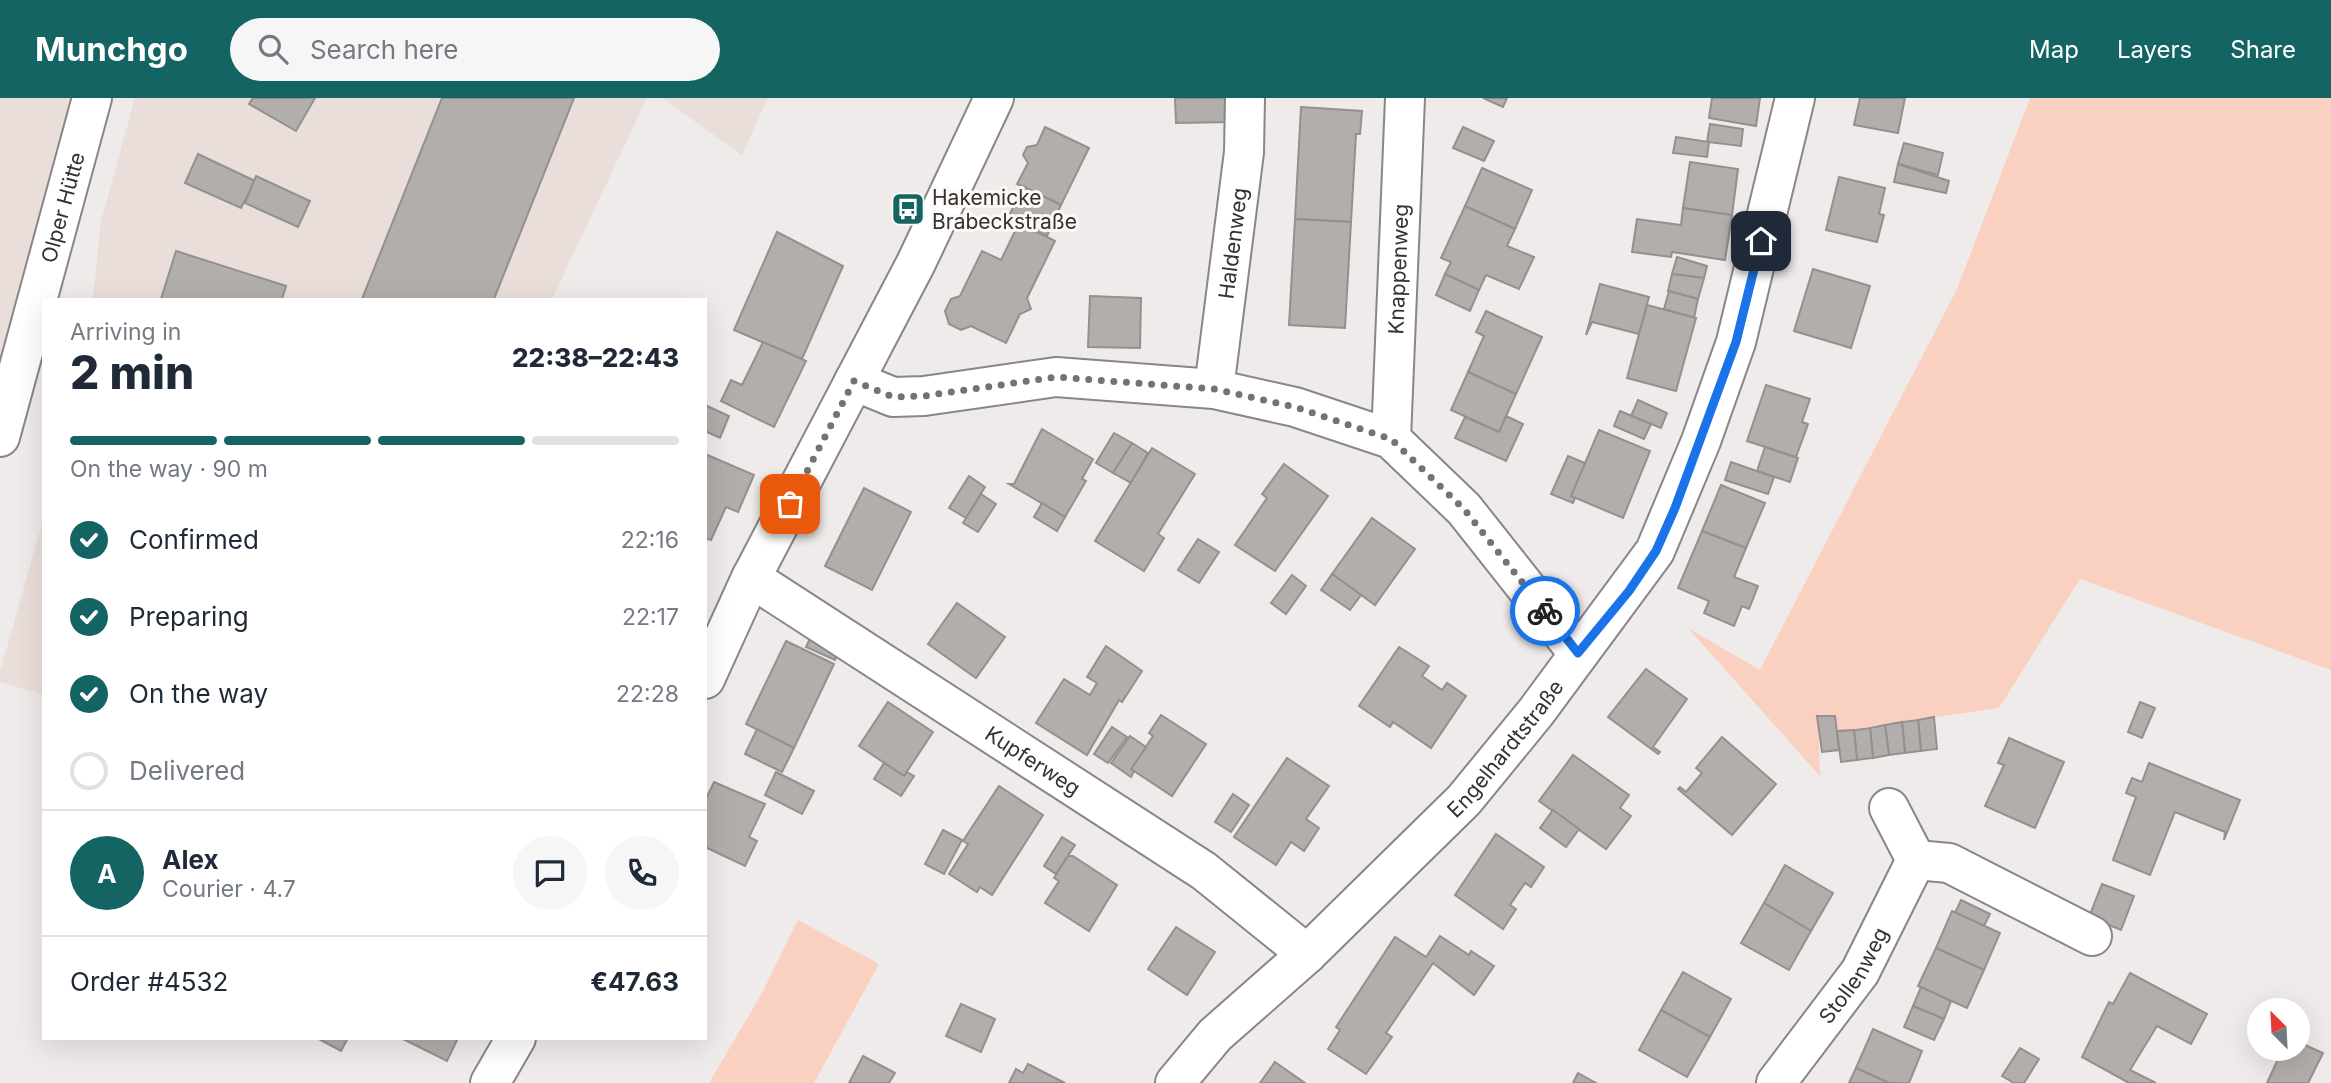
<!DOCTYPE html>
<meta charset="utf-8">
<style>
body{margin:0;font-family:Inter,sans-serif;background:#f6f6f7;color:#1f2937;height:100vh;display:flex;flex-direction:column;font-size:26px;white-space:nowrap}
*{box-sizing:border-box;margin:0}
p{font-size:23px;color:#747a83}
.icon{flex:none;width:38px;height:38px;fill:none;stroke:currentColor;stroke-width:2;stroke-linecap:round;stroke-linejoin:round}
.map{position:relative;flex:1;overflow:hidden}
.sheet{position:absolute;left:42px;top:200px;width:665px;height:742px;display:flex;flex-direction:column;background:#fff;border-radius:0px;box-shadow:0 7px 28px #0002}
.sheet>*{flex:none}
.needle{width:46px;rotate:336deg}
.controls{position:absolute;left:2247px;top:900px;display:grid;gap:14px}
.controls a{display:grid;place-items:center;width:63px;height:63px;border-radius:50%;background:#fff;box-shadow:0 7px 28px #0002;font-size:35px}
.pin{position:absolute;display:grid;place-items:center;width:60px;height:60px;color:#fff;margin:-30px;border-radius:14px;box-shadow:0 4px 10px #0006}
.courier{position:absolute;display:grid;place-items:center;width:70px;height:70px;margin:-35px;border:5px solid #1a73e8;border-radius:50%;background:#fff;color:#222;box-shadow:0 2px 9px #0007}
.headline em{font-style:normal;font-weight:800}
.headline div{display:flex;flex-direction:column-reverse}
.headline{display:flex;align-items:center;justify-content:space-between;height:119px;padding:0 28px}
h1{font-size:46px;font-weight:800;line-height:52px}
.bar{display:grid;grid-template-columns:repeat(4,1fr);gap:10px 7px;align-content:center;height:84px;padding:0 28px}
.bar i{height:9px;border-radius:5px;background:#e0e1e3}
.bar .active{background:#156464}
.bar p{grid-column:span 4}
.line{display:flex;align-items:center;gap:18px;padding:0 28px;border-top:2px solid #e0e1e3}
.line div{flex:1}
.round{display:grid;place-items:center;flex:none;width:74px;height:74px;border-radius:37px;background:#f6f6f7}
ol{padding:0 28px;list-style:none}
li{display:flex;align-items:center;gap:21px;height:77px}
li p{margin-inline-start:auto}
li .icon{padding:7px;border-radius:50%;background:#156464;color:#fff;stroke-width:4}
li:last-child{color:#747a83}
li i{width:38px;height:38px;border:4px solid #e0e1e3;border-radius:50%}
header{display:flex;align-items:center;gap:42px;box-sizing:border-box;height:98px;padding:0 35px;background:#156464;color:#fff}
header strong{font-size:33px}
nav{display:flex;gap:38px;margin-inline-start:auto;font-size:24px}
.search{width:490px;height:63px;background:#f6f6f7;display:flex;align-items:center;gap:18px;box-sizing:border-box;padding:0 24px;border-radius:38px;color:#747a83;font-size:26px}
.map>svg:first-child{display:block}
.built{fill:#eadeda}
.green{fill:#fad1c1}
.building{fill:#b1aeac;stroke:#94908f;stroke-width:2}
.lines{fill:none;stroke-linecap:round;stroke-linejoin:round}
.minor-casing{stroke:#898685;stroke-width:42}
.minor{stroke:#fff;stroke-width:38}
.done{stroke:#757372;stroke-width:7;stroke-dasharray:0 12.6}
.route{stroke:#1a73e8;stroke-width:9}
.labels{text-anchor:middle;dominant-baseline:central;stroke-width:6;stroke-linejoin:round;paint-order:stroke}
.poi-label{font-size:21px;fill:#343232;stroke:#fcf9f7;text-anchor:start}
.street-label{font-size:21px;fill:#343232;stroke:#fcf9f7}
</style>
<header>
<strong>Munchgo</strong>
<div class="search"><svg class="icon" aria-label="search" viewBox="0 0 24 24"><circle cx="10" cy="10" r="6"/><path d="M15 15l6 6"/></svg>Search here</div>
<nav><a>Map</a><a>Layers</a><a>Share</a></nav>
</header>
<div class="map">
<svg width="2331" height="985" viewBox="0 0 2331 985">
<rect width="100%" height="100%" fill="#efebea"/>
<g class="built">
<path d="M0 0H92L0 339Z"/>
<path d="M135 0H647L552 201H93L101 123Z"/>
<path d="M662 0H768L742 57Z"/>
<path d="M44 418V597L0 584V574Z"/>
</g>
<g class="green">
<path d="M2030 0H2331V572L2080 481 1999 610 1838 633 1833 618H1818L1820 678 1688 530 1760 572 1957 191Z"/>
<path d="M798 822 879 866 814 985H709L762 895Z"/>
</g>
<g class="building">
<path d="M253 0H315L296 33 249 6Z"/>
<path d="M442 0H574L494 201H362Z"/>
<path d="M1175 0H1231L1232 24 1176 25Z"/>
<path d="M1483 0H1507L1503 9Z"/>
<path d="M1712 0H1760L1756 28 1709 20Z"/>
<path d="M1860 0H1905L1898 35 1854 27Z"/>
<path d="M1301 9 1362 13 1360 36H1356L1351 124 1295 121Z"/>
<path d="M1710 26 1743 31 1741 48 1707 44Z"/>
<path d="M1045 29 1089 50 1061 107 1017 86 1028 65 1023 57 1027 49 1037 47Z"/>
<path d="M1463 29 1494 43 1484 63 1453 50Z"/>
<path d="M1676 39 1709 44 1707 59 1673 55Z"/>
<path d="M1904 45 1943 55 1938 77 1898 66Z"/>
<path d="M198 56 255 83 241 110 185 85Z"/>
<path d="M1690 64 1738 71 1732 117 1683 110Z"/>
<path d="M1898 66 1949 83 1946 95 1894 84Z"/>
<path d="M1482 70 1532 92 1515 131 1465 108Z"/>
<path d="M256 78 310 103 298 129 245 105Z"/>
<path d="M1839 79 1885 90 1879 116 1884 117 1877 144 1826 132Z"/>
<path d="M1023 88 1061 107 1047 138 1008 120Z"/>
<path d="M1465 108 1515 131 1507 148 1534 159 1519 191 1486 177 1479 192 1445 176 1451 164 1441 160Z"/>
<path d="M1683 110 1732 117 1725 162 1672 154 1671 159 1632 154 1637 121 1681 127Z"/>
<path d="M1295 121 1351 124 1345 230 1289 227Z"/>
<path d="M1019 125 1055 143 1027 200 1031 211 1020 216 1006 245 971 228 961 232 949 226 945 213 951 201 960 198 982 153 1001 162Z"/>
<path d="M777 134 843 168 802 261 734 232Z"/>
<path d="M176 153 286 188 282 201H161Z"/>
<path d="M1677 159 1707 168 1704 180 1672 176Z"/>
<path d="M1813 171 1870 188 1851 250 1794 233Z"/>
<path d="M1445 176 1479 192 1470 213 1436 197Z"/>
<path d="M1672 176 1704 180 1698 201 1668 193Z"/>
<path d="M1600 186 1649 199 1639 236 1592 224 1586 237Z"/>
<path d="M1669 193 1698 201 1694 220 1664 211Z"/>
<path d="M1090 198 1141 200 1140 250 1088 249Z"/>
<path d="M1647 207 1696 220 1676 293 1627 280Z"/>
<path d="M1486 213 1542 239 1516 296 1468 274 1484 238 1476 234Z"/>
<path d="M763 244 806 263 774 329 721 303 731 282 742 287Z"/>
<path d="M1468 274 1516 296 1499 334 1451 312Z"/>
<path d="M1766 287 1810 301 1802 324 1808 326 1796 359 1747 343Z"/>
<path d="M1638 302 1667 315 1661 330 1631 318Z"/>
<path d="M705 307 729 318 720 340 705 333Z"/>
<path d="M1620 313 1651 326 1644 341 1614 328Z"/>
<path d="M1506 318 1523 326 1506 363 1455 340 1465 319 1499 334Z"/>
<path d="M1042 331 1093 361 1082 381 1086 383 1065 419 1009 386H1014Z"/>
<path d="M1599 332 1650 353 1623 420 1571 398Z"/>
<path d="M1114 335 1132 345 1113 375 1096 365Z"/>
<path d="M1132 345 1148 355 1131 385 1113 375Z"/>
<path d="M1765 349 1798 360 1790 384 1757 373Z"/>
<path d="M1152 350 1195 376 1158 436 1164 440 1144 473 1095 443Z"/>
<path d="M705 356 754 377 738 414 726 409 711 442 705 440Z"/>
<path d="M1568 358 1585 365 1571 398 1575 400 1573 405 1551 396Z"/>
<path d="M1731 364 1774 379 1768 396 1725 382Z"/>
<path d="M1284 366 1328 398 1275 473 1235 447 1267 400 1262 396Z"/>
<path d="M969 378 985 389 966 420 949 410Z"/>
<path d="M1721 387 1765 405 1746 450 1702 433Z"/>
<path d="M864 390 911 414 872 492 825 468Z"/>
<path d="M981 396 996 406 978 434 963 425Z"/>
<path d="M1042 405 1065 419 1057 433 1034 419Z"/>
<path d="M1372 420 1415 451 1375 507 1332 476Z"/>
<path d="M1702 433 1746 450 1734 479 1758 488 1749 511 1742 508 1734 528 1704 515 1709 503 1678 490Z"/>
<path d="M1198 441 1219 454 1199 485 1178 472Z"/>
<path d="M1332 476 1361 497 1350 512 1321 492Z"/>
<path d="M1292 477 1306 488 1286 516 1271 505Z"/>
<path d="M957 505 1005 539 976 580 928 546Z"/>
<path d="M812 536 840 550 835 562 806 549Z"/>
<path d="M786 543 834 566 794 650 746 626Z"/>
<path d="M1106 548 1142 573 1122 604 1119 602 1087 657 1036 625 1064 581 1090 597 1097 585 1087 579Z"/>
<path d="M1399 549 1429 568 1422 578 1442 592 1447 585 1466 598 1431 650 1393 624 1390 629 1359 608Z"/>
<path d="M1646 571 1687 601 1653 649 1660 654 1658 656 1608 619Z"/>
<path d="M888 604 933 634 904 678 859 648Z"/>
<path d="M2140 604 2155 610 2142 640 2128 634Z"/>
<path d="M1161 617 1206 646 1172 698 1131 671 1153 638 1149 635Z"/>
<path d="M1817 618H1835L1839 652 1822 654Z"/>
<path d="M1934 619 1937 651 1921 653 1918 622Z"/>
<path d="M1918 622 1921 653 1905 655 1902 624Z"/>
<path d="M1902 624 1905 655 1889 657 1885 627Z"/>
<path d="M1885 627 1889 657 1873 660 1870 630Z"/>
<path d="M1112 629 1127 639 1108 665 1094 656Z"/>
<path d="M1870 630 1873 660 1857 662 1854 632Z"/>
<path d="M757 631 794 650 782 674 745 656Z"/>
<path d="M1854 632 1857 662 1841 664 1837 633Z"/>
<path d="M1130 638 1146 649 1131 671 1134 673 1131 679 1111 665Z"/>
<path d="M1722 639 1776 686 1732 737 1678 691 1680 689 1686 694 1702 675 1696 670Z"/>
<path d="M2009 640 2064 664 2035 730 1985 708 2004 667 1998 665Z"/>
<path d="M1573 657 1629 697 1620 710 1631 718 1606 751 1539 703Z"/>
<path d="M1287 660 1329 688 1306 721 1319 730 1304 753 1291 744 1276 767 1234 739Z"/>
<path d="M884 665 904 678 907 674 914 678 901 698 874 681Z"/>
<path d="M2149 665 2240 702 2224 742 2225 734 2175 714 2150 777 2113 762 2136 699 2126 695 2132 680 2142 684Z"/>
<path d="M776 674 814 693 802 716 765 697Z"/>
<path d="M714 684 765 706 749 739 757 743 745 768 705 749V703Z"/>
<path d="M999 688 1043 717 992 797 980 789 977 794 949 776 968 746 963 743Z"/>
<path d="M1233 696 1249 707 1231 734 1215 724Z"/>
<path d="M1553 712 1579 731 1566 749 1540 730Z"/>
<path d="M943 732 962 742 944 776 925 766Z"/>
<path d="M1496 736 1544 769 1531 789 1525 785 1510 807 1516 811 1503 831 1455 797Z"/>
<path d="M1062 739 1075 747 1056 776 1044 768Z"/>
<path d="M1068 758H1073L1117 787 1089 833 1045 805 1059 783 1054 780Z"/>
<path d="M1785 767 1833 795 1811 833 1764 805Z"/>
<path d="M2102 786 2134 798 2121 832 2089 819Z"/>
<path d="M1961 802 1990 816 1984 828 1955 815Z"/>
<path d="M1764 805 1811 833 1789 872 1741 845Z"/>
<path d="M1952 813 2000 835 1984 872 1936 850Z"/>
<path d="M1176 829 1215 854 1187 897 1148 871Z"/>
<path d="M1440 838 1469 857 1471 853 1494 868 1474 897 1433 865 1386 935 1392 939 1366 976 1328 951 1340 932 1336 929 1395 839 1426 859Z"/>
<path d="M1936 850 1984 872 1967 910 1918 888Z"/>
<path d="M1683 874 1731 901 1710 939 1661 912Z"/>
<path d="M2130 875 2207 916 2191 946 2157 928 2130 972 2156 985H2129L2082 959 2109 904 2113 906Z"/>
<path d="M1921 889 1951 903 1944 921 1913 908Z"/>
<path d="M961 906 995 921 981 954 946 938Z"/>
<path d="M1913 908 1944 921 1934 942 1904 929Z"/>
<path d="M1661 912 1710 939 1687 979 1639 952Z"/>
<path d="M1873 931 1922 953 1909 985H1889L1856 970Z"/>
<path d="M317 940H348L341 953Z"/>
<path d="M401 940H458L447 963Z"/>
<path d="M2298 944 2323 955 2308 985H2267L2283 950H2298Z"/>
<path d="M2020 950 2039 961 2024 985H2014L2002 978Z"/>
<path d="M863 958 895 975 889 985H849Z"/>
<path d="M1275 964 1305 985H1260Z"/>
<path d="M1028 966 1055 980 1065 985H1009L1016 971 1023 975Z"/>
<path d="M1856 970 1889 985H1849Z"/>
<path d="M1578 975 1596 985H1573Z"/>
</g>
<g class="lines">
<defs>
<g id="minor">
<path d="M854 283 893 299 924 298 1056 279 1214 291 1295 309 1391 341 1464 411 1578 555"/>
<path id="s1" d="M1214 291 1244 54 1245 0"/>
<path id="s2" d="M0 339 92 0"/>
<path id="s3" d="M1391 341 1405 0"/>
<path id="s4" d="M751 480 1204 773 1307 856"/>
<path d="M705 581 751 480 916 165 994 0"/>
<path d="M1916 762 1949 765 2092 838"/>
<path d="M490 985 516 940"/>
<path id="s5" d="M1175 985 1215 937 1307 856 1464 702 1536 614 1655 453 1701 343 1736 244 1795 0"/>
<path id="s6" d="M1776 985 1860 874 1916 762 1889 710"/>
</g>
</defs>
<use href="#minor" class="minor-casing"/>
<use href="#minor" class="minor"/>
</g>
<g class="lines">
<path class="done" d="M790 406 854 283 893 299 924 298 1056 279 1214 291 1295 309 1391 341 1464 411 1545 513"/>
<path class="route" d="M1545 513 1578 555 1629 493 1656 453 1675 410 1736 244 1761 143"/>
</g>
<defs>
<symbol id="bus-square" viewBox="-11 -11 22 22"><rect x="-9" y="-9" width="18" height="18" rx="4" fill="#156464" stroke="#fcf9f7"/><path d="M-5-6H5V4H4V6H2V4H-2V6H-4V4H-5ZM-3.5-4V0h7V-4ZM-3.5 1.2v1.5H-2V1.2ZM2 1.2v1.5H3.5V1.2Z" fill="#fff"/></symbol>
</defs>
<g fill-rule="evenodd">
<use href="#bus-square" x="889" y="92" width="38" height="38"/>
</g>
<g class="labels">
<g class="poi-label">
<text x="932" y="99">Hakemicke<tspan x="932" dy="24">Brabeckstraße</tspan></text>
</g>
<g class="street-label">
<text stroke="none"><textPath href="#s2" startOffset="238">Olper Hütte</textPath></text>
<text stroke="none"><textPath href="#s1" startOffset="147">Haldenweg</textPath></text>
<text stroke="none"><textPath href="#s3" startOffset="170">Knappenweg</textPath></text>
<text stroke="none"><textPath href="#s5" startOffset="471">Engelhardtstraße</textPath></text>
<text stroke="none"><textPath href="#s4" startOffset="336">Kupferweg</textPath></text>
<text stroke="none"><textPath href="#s6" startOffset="133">Stollenweg</textPath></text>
</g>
</g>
</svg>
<div class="controls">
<a><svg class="needle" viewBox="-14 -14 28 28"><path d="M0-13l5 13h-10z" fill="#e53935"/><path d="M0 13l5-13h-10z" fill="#747a83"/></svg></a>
</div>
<div class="pin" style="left:790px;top:406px;background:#ea580c"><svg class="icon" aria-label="bag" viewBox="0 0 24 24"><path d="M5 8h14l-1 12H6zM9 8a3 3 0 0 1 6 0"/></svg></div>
<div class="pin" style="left:1761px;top:143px;background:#1f2937"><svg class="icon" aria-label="home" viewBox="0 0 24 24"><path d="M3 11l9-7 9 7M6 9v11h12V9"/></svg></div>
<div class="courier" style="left:1545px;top:513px"><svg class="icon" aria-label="bike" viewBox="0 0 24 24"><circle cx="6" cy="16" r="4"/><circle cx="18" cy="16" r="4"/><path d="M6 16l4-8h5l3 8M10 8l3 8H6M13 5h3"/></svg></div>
<section class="sheet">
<div class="headline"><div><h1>2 min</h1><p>Arriving in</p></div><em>22:38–22:43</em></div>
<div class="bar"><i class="active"></i><i class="active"></i><i class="active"></i><i></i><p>On the way · 90 m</p></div>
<ol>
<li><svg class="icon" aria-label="check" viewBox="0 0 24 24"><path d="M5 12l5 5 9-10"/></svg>Confirmed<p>22:16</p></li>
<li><svg class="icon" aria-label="check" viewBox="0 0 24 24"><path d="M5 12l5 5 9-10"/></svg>Preparing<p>22:17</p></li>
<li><svg class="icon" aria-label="check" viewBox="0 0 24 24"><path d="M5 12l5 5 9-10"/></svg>On the way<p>22:28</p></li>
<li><i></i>Delivered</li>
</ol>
<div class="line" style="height:126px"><b class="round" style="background:#156464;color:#fff">A</b><div><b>Alex</b><p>Courier · 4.7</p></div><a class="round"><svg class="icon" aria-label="chat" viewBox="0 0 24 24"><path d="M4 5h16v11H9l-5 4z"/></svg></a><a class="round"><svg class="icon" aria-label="phone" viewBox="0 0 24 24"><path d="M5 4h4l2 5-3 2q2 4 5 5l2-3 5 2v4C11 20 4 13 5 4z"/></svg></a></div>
<div class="line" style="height:91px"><div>Order #4532</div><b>€47.63</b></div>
</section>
</div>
